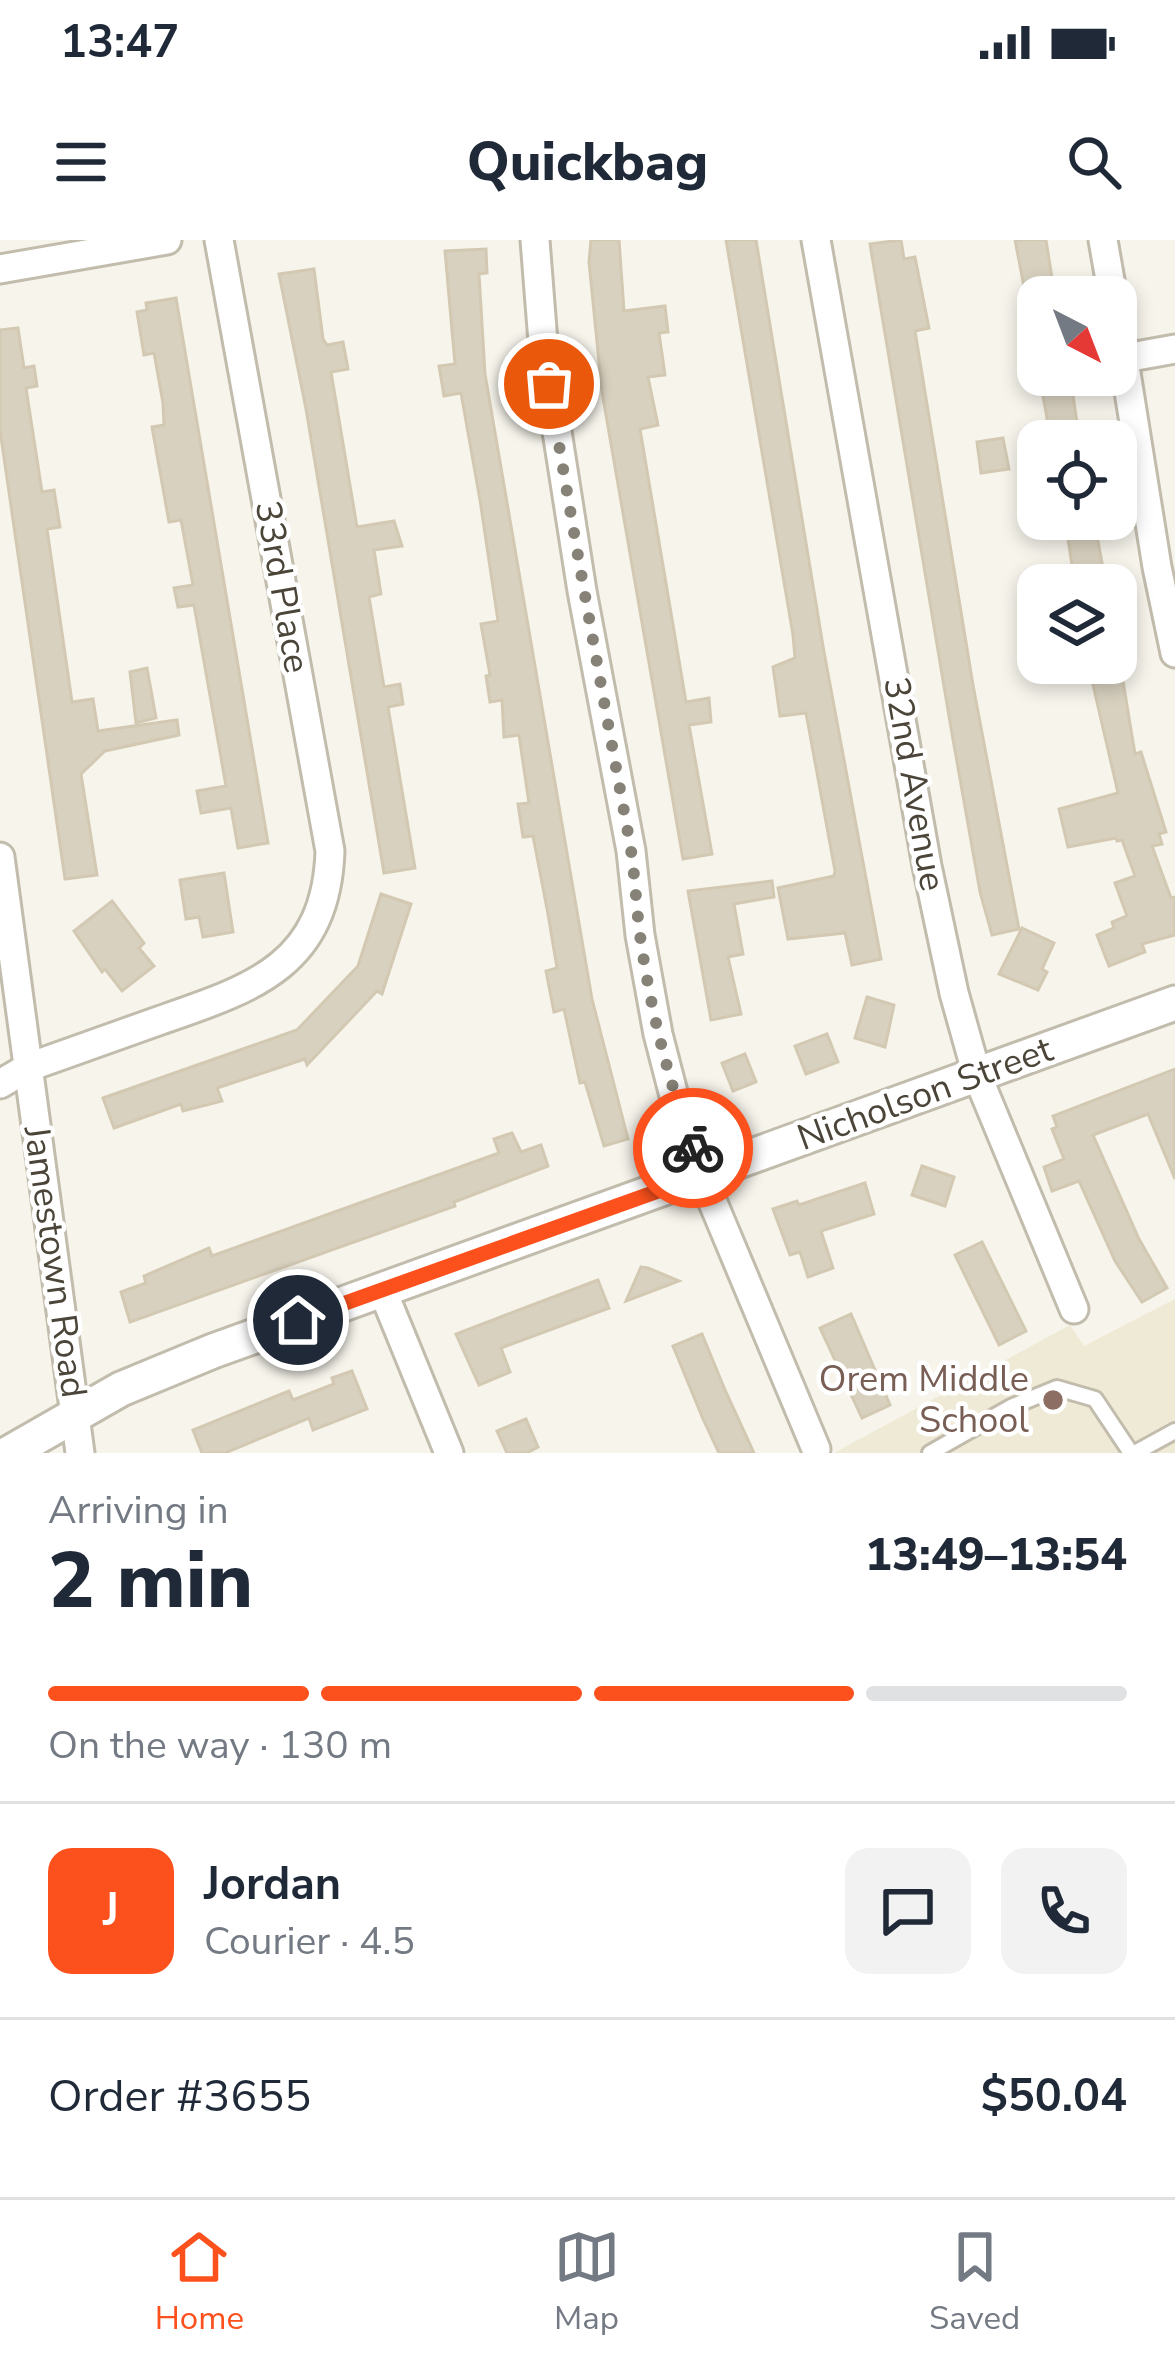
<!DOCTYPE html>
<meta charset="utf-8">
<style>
body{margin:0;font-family:"Nunito Sans",sans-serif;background:#f2f2f3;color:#1f2937;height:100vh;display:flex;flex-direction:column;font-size:45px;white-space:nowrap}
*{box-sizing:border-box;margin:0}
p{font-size:39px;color:#747a83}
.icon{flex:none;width:66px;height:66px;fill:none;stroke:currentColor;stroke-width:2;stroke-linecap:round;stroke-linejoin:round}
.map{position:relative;height:1213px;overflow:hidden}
.details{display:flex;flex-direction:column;background:#fff;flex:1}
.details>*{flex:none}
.needle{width:78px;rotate:138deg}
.buttons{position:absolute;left:1017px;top:36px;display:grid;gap:24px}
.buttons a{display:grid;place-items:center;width:120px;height:120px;border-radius:24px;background:#fff;box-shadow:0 6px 18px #0003;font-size:60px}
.pin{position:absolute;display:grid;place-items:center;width:102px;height:102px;color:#fff;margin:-51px;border:6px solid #fff;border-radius:50%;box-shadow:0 3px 12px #0007}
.courier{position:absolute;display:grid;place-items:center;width:120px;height:120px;margin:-60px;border:9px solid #fc511c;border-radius:50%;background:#fff;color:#222;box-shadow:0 3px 15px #0007}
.summary em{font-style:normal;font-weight:800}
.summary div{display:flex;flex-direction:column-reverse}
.summary{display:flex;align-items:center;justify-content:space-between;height:204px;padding:0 48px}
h1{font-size:78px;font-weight:800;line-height:90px}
.bar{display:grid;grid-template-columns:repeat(4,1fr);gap:18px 12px;align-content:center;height:144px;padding:0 48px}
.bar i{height:15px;border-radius:9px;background:#e0e1e3}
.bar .current{background:#fc511c}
.bar p{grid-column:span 4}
.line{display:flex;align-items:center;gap:30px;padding:0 48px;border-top:3px solid #e0e1e3}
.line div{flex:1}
.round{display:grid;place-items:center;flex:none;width:126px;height:126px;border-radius:24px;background:#f2f2f3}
.status{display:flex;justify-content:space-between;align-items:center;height:84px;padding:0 60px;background:#fff;direction:ltr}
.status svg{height:33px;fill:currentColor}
header{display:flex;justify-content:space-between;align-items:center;height:156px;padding:0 48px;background:#fff;font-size:54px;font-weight:800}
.tab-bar{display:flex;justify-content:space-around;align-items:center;height:168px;border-top:3px solid #e0e1e3;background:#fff;font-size:33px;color:#747a83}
.tab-bar a{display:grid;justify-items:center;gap:6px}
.tab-bar .current{color:#fc511c}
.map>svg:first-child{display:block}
.education{fill:#efead5}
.building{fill:#d8d1c0;stroke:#d3c9b3;stroke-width:3}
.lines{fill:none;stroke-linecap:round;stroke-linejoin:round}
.service-casing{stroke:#c2bcad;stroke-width:20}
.minor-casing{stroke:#c2bcad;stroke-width:33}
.tertiary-casing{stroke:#c2bcad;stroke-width:39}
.service{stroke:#fff;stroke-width:14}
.minor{stroke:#fff;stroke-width:27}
.tertiary{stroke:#fff;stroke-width:33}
.done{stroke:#878277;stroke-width:12;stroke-dasharray:0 21.6}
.route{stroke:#fc511c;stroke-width:15}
.education-dot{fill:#8d6e63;stroke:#fff;stroke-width:4.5}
.labels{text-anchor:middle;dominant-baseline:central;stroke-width:9;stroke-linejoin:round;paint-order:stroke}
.street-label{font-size:36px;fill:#4b4539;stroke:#fff}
.education-label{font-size:36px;fill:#785e54;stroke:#fff;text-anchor:end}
</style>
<div class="status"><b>13:47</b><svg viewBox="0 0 49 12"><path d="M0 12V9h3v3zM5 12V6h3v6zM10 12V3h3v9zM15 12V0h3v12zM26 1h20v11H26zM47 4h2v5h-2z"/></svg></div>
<header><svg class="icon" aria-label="menu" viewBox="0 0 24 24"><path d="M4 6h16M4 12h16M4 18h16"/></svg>Quickbag<svg class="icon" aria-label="search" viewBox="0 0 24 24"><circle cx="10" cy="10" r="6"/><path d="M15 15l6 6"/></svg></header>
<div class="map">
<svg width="1175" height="1213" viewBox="0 0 1175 1213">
<rect width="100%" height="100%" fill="#f6f4eb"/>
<path class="education" d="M1175 1059V1213H834L1070 1085 1084 1106Z"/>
<g class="building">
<path d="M591 0H619L624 71 665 66 668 92 659 93 665 135 648 137 658 185 640 189 686 462 709 458 711 482 689 485 712 614 683 619 602 152 589 22Z"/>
<path d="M726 0H756L824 412 881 719 852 725 845 693 788 699 778 648 834 636 835 631 806 473 780 476 773 427 795 418 793 395Z"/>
<path d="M901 0 904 19 915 17 929 88 915 91 973 445 1019 689 992 695 980 652 951 488 870 4Z"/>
<path d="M1015 0H1046L1055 57H1026Z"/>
<path d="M486 9 487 33 479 34 485 134 592 759 628 899 604 906 585 842 580 843 564 769 554 772 546 731 557 728 548 674 533 596 523 597 518 564 529 563 519 495 504 497 502 460 490 462 486 436 490 435 481 384 498 381 480 260 461 153 444 156 439 126 455 124 445 11Z"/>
<path d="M314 29 323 99 327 105 343 102 348 129 331 132 357 287 394 281 402 306 374 310 381 354 369 357 384 447 400 444 403 464 388 467 415 628 384 633 306 169 279 34Z"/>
<path d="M176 58 268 603 238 608 231 568 201 573 197 551 226 546 194 365 178 367 174 348 193 345 181 280 169 282 152 187 164 185 163 163 154 113 144 115 137 72 147 70 146 63Z"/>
<path d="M18 88 24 128 34 126 37 146 26 148 42 252 54 250 60 287 47 289 72 462 93 459 98 491 177 480 179 495 105 511 81 534 97 635 65 639 0 190V90Z"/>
<path d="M1039 135H1070L1078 190 1050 194Z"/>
<path d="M1003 198 1009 229 981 233 977 202Z"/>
<path d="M1065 279H1094L1106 345H1075Z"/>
<path d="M1088 423H1120L1135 514 1141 512 1166 592 1159 594 1162 604 1152 606 1171 658 1175 657V695L1142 704 1145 712 1109 726 1097 695 1114 688 1112 682 1127 676 1115 643 1135 636 1122 600 1117 601 1116 598 1068 607 1059 569 1118 553Z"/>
<path d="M147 428 156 478 136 483 130 432Z"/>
<path d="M224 633 233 692 203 697 199 677 186 679 180 640Z"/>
<path d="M772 641 774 657 734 664 743 714 728 717 741 774 711 780 688 651Z"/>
<path d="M381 654 411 664 382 754 377 751 307 825 305 819 217 848 222 861 183 871 181 864 114 888 103 858 297 790 358 726Z"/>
<path d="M112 661 144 703 139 708 154 726 122 751 105 729 102 732 74 691Z"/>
<path d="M1022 688 1054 703 1042 729 1047 732 1038 750 999 734Z"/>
<path d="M867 757 894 765 885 807 855 798Z"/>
<path d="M827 794 838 822 806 834 795 806Z"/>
<path d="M745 814 756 842 733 851 722 823Z"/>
<path d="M1175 829V939L1148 874 1093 895 1139 999 1167 1048 1142 1062 1115 1021 1079 941 1052 951 1044 927 1064 919 1052 889 1057 887 1053 876Z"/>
<path d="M512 893 521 912 541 905 548 926 454 962 455 966 130 1082 121 1052 146 1043 144 1036 209 1008 212 1016 499 913 494 899Z"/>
<path d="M922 926 954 937 945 966 912 955Z"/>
<path d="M865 943 874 974 821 991 833 1028 808 1037 800 1012 790 1015 773 969 797 961 799 965Z"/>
<path d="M982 1002 1026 1091 999 1105 955 1015Z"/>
<path d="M641 1027 648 1028 679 1041 626 1061Z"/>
<path d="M598 1040 609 1068 501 1108 510 1132 479 1145 456 1094Z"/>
<path d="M851 1074 890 1165 862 1178 820 1088Z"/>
<path d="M702 1094 725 1150 754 1213H719L703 1179 673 1106Z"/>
<path d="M352 1131 367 1169 313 1190 309 1178 225 1213H202L193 1190 289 1151 293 1160 334 1144 332 1138Z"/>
<path d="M526 1179 538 1207 527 1213H507L497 1191Z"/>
</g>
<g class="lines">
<defs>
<g id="service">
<path d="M930 1213 1011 1167 1057 1148 1095 1159 1131 1213"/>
<path d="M1135 1213 1175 1191"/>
</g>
<g id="minor">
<path d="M535 0 543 102 582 351 631 611 640 695 658 794 674 856 711 958 816 1209"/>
<path d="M816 0 927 626 954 753 977 835 1074 1069"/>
<path d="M1103 0 1113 57"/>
<path d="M0 29 167 0"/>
<path d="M1116 70 1157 327 1175 413"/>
<path d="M1125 118 1175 109"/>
<path d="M0 617 80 1213"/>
<path d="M0 844 29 827C73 811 117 796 161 780 254 748 326 725 330 611L219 0"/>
<path d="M382 1049 449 1213"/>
</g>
<path id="tertiary" d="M9 1213 121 1149 213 1111 1175 763"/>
</defs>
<use href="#service" class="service-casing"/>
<use href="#minor" class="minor-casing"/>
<use href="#tertiary" class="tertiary-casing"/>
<use href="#service" class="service"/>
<use href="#minor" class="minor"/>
<use href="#tertiary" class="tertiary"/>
</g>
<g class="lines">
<path class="done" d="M549 144C574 298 602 451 630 604 635 634 636 665 640 695 650 768 668 839 693 908"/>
<path class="route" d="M298 1080 703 935 693 908"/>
</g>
<circle class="education-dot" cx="1053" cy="1160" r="12"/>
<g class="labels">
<g class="street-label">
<text transform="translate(282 347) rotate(80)">33rd Place</text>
<text transform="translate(914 544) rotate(80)">32nd Avenue</text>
<text transform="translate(925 854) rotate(-20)">Nicholson Street</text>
<text transform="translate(55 1022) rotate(82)">Jamestown Road</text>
</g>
<g class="education-label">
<text x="1029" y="1139">Orem Middle<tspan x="1029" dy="41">School</tspan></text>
</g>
</g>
</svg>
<div class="buttons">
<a><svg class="needle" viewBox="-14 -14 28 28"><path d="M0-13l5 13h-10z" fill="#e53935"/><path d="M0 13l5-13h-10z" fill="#747a83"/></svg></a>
<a><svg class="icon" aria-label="locate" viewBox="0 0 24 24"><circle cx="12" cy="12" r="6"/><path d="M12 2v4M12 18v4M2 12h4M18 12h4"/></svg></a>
<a><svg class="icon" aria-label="layers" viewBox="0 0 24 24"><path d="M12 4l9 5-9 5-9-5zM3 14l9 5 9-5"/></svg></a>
</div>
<div class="pin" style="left:549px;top:144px;background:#ea580c"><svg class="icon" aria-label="bag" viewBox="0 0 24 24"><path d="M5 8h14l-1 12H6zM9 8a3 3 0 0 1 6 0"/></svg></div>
<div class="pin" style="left:298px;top:1080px;background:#1f2937"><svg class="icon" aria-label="home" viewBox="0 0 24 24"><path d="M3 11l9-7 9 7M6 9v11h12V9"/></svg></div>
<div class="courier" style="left:693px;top:908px"><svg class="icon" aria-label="bike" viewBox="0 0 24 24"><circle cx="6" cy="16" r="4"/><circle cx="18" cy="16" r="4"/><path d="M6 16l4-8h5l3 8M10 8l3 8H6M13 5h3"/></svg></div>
</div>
<section class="details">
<div class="summary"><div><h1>2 min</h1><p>Arriving in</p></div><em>13:49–13:54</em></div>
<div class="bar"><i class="current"></i><i class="current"></i><i class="current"></i><i></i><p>On the way · 130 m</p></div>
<div class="line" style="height:216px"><b class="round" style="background:#fc511c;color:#fff">J</b><div><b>Jordan</b><p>Courier · 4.5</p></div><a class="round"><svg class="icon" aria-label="chat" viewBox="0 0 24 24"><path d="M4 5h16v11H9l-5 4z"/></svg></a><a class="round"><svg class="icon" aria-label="phone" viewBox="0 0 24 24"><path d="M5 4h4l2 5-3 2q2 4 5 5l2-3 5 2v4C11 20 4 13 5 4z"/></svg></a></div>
<div class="line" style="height:156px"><div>Order #3655</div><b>$50.04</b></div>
</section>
<nav class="tab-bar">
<a class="current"><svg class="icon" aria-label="home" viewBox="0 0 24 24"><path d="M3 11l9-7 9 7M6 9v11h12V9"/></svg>Home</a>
<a><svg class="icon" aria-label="map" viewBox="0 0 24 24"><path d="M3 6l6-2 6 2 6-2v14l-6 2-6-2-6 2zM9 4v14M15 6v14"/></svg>Map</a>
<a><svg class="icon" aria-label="saved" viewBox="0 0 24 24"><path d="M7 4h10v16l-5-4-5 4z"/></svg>Saved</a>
</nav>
